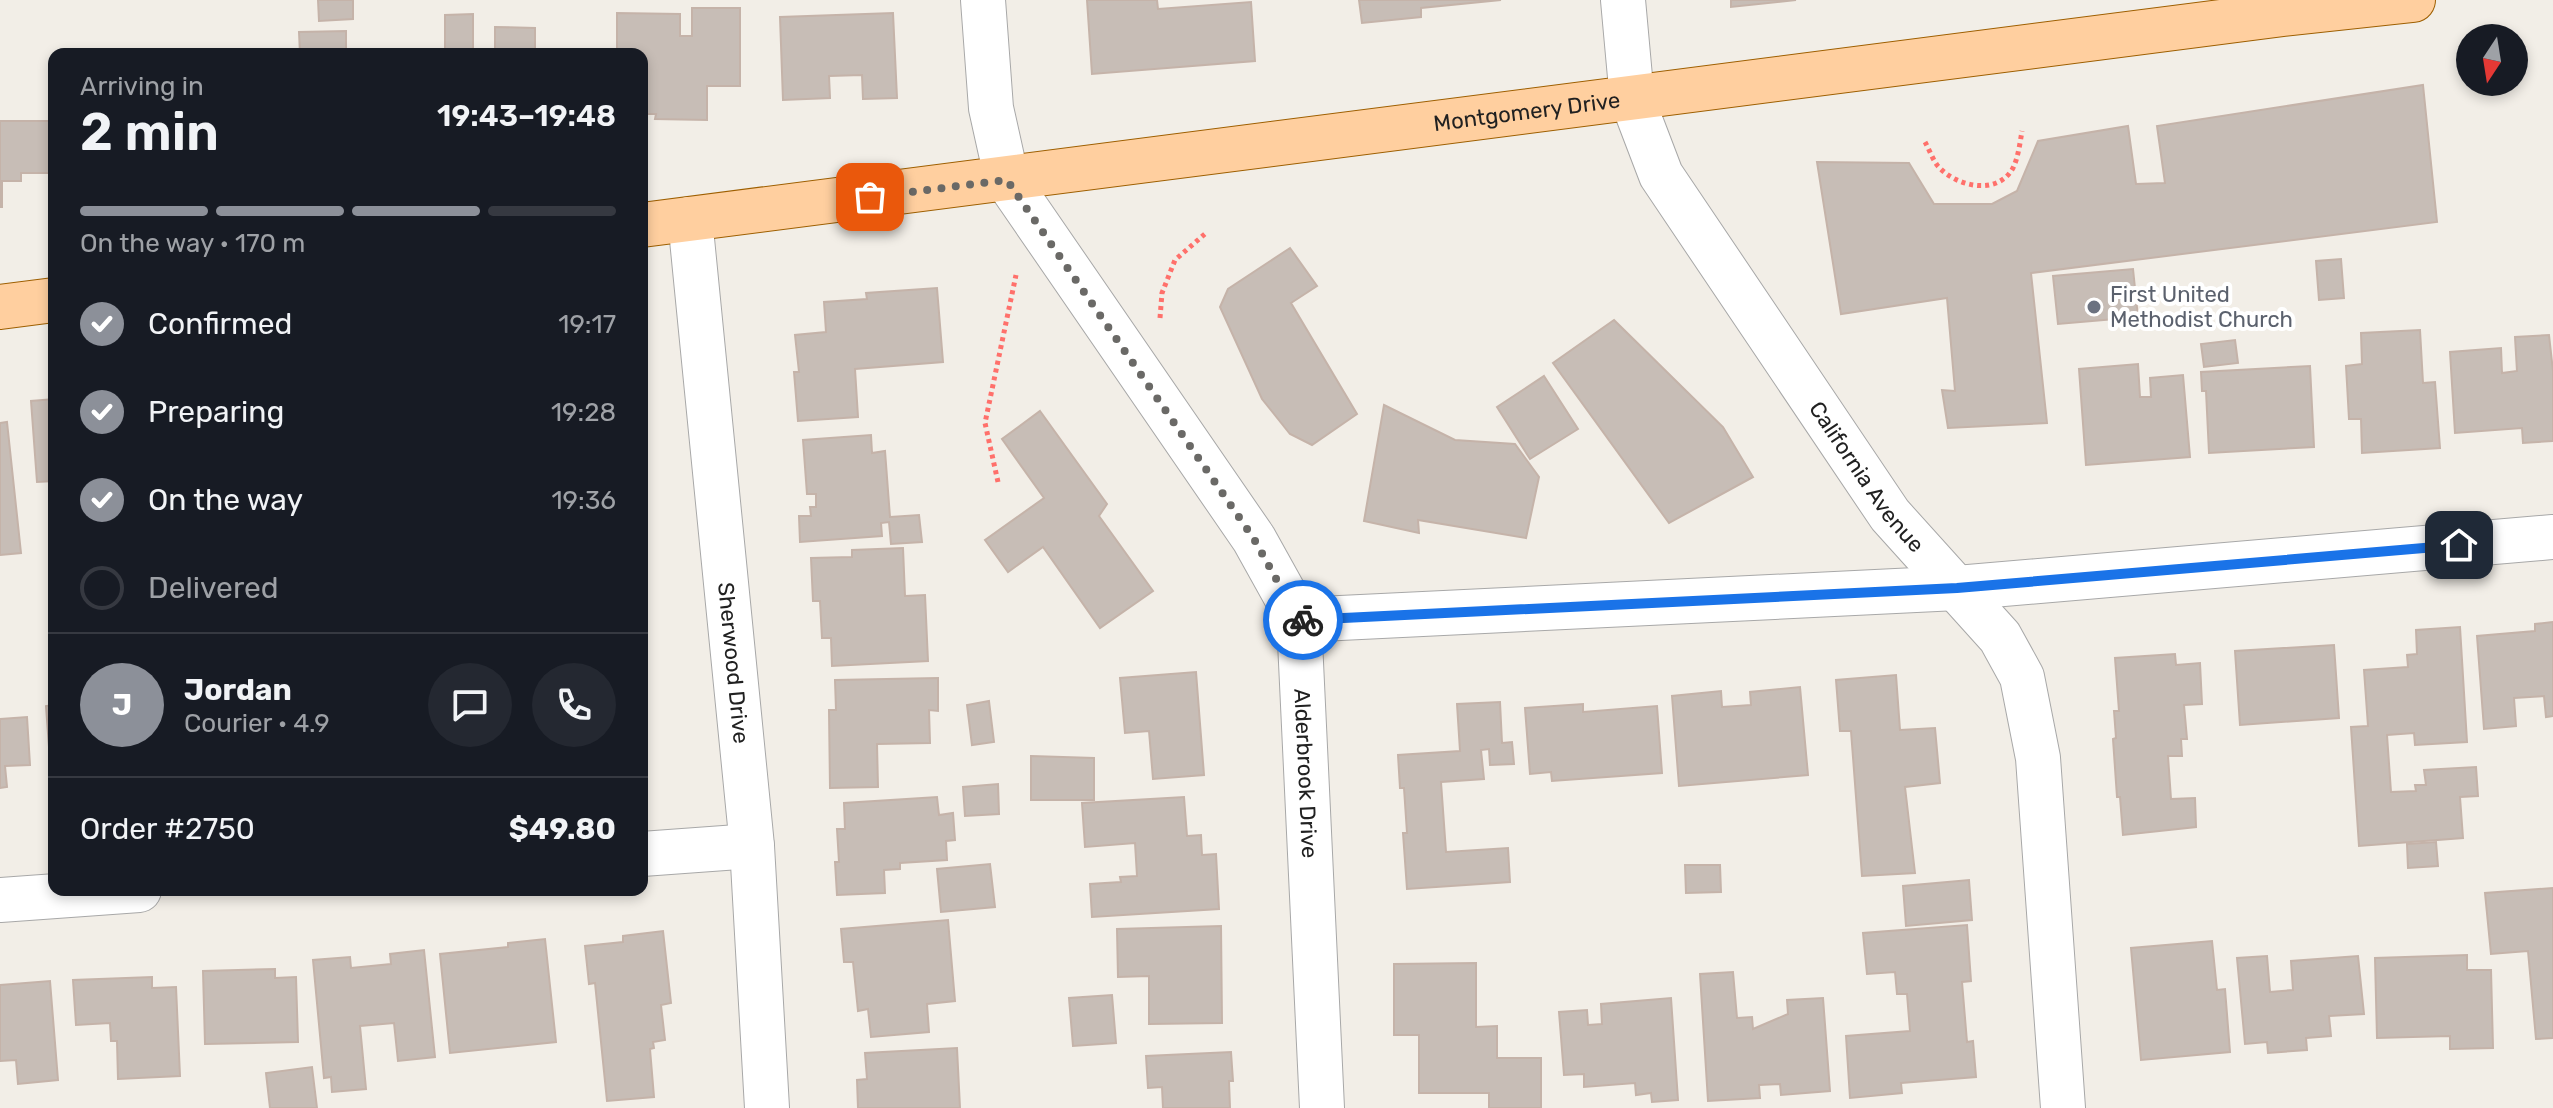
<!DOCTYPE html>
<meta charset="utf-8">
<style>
body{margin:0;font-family:Rubik,sans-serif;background:#242831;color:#f1f3f6;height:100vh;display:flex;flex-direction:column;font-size:30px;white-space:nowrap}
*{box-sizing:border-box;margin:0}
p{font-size:26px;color:#9ea1a6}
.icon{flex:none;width:44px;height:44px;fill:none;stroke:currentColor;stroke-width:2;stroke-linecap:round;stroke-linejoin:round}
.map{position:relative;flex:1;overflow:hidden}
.side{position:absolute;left:48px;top:48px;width:600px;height:848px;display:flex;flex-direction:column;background:#171b24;border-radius:16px;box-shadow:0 4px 12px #0003}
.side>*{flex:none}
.needle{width:52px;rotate:192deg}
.tools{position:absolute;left:2456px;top:24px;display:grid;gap:16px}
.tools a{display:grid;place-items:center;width:72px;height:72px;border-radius:50%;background:#171b24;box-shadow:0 4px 12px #0003;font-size:40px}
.pin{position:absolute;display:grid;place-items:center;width:68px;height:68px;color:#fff;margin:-34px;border-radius:16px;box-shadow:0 4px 12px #0006}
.courier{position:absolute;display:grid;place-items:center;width:80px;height:80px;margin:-40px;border:6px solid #1a73e8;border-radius:50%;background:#fff;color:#222;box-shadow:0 2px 10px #0007}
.head em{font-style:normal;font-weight:600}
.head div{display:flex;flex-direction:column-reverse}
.head{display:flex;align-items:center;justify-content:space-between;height:136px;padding:0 32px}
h1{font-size:52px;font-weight:600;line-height:60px}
.bar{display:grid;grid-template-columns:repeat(4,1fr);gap:12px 8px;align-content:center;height:96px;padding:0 32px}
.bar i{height:10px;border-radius:6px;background:#363941}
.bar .selected{background:#8c9099}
.bar p{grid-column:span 4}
.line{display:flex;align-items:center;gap:20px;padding:0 32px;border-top:2px solid #363941}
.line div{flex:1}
.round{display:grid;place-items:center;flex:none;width:84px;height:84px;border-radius:42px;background:#242831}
ol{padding:0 32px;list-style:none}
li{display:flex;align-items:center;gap:24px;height:88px}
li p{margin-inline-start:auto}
li .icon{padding:8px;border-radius:50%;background:#8c9099;color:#fff;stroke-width:4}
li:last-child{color:#9ea1a6}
li i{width:44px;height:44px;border:4px solid #363941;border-radius:50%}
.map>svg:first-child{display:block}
.building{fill:#c7bdb6;stroke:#c5b3a9;stroke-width:2}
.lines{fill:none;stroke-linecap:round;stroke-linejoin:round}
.minor-casing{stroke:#a8a8a8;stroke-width:46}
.major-casing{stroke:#9e5f00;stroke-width:46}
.path{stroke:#ff706b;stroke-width:5;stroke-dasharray:4 4;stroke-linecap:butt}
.minor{stroke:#fff;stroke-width:44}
.major{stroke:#ffcf9f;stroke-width:44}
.done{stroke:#6a6966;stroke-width:8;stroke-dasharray:0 14.4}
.route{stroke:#1a73e8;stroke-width:10}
.worship-dot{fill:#6b7280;stroke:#fff;stroke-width:3}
.labels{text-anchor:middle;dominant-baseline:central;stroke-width:8;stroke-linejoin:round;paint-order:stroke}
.street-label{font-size:22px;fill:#212121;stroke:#fff}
.worship-label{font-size:22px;fill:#5b616d;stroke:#fff;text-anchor:start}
</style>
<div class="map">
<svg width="2553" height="1108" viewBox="0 0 2553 1108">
<rect width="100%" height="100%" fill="#f2eee7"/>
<g class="building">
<path d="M318 0H353V19L319 21Z"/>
<path d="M1087 0H1157L1158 9 1251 2 1255 61 1092 74Z"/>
<path d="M1359 0H1501L1421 8V17L1362 23Z"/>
<path d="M1731 0H1796L1731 7Z"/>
<path d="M692 8H740V86H707V120L655 119 656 114H642V54H617V13L680 14V36H692Z"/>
<path d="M893 13 897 98 863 99 862 75 829 76 830 98 783 100 780 17Z"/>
<path d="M473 14V54H445V15Z"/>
<path d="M495 27 535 28V54H563H495Z"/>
<path d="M346 31V54H300L299 32Z"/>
<path d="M2423 85 2437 222 2031 273 2047 423 1948 428 1942 390 1955 391 1947 298 1841 314 1817 162 1909 163 1934 204H1992L2017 191 2038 141 2128 126 2136 184 2165 183 2157 126Z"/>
<path d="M0 121H54V173H21V181H2V207H0Z"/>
<path d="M1290 248 1317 286 1291 303 1357 414 1312 445 1290 434 1262 399 1220 307 1228 289Z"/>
<path d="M2341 259 2344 298 2319 300 2316 261Z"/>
<path d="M2133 269 2138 317 2058 324 2053 276Z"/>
<path d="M937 288 943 362 855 369 858 417 798 421 794 372H799L795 335 826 332 824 302 867 299 866 293Z"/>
<path d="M1614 320 1723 427 1753 477 1669 523 1553 363Z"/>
<path d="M2420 330 2423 383 2435 382 2440 448 2362 453 2361 419H2349L2346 366 2362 364 2361 333Z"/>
<path d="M2549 335 2553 371V441L2523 443 2522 428 2455 433 2450 352 2501 348 2502 373 2517 371 2515 337Z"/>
<path d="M2235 340 2238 363 2204 367 2201 344Z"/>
<path d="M2138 364 2140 397H2151L2150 378 2183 375 2190 457 2086 465 2079 369Z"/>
<path d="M2310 366 2314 447 2209 453 2206 391H2202L2201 372Z"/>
<path d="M1544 376 1578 429 1530 459 1497 407Z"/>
<path d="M54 399V481L37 482 31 401Z"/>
<path d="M1384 405 1455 440 1515 444 1539 477 1526 538 1418 520 1419 533 1364 521Z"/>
<path d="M1040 411 1107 504 1099 516 1153 591 1100 628 1043 547 1008 572 985 540 1044 498 1002 439Z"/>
<path d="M7 422 21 553 0 555V423Z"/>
<path d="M871 435 872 453 885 451 890 517 919 515 922 542 891 544 889 522 881 523 882 536 800 542 799 516H811L810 507H816V494H807L803 440Z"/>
<path d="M903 548 905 596 925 595 928 661 832 666 831 638H822L820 601H813L811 558 852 557V550Z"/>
<path d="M2553 622V716L2546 717 2544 696 2514 698 2516 726 2484 729 2477 636 2535 631V624Z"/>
<path d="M2460 627 2467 742 2415 745 2414 733 2387 735 2391 792 2416 791 2415 785H2426L2424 770 2476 767 2478 796 2460 797 2463 838 2359 846 2351 727 2368 726 2364 670 2408 667 2407 655 2417 654 2416 630Z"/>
<path d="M2334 645 2339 718 2240 725 2235 651Z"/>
<path d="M642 649 647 750 642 751Z"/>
<path d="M2175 654 2176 665 2200 663 2202 704 2184 705 2187 739H2181L2182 756H2168L2171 799 2195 798 2196 827 2123 835 2120 797H2117L2113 739 2116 738 2114 711H2119L2115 658Z"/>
<path d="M1196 672 1204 775 1153 779 1149 731 1125 733 1120 678Z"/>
<path d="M1896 675 1900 730 1935 728 1940 783 1905 787 1915 873 1862 876 1851 731H1840L1836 680Z"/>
<path d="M938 678V711L929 710 930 743 877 744 878 787 830 788 829 710H836L835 680Z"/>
<path d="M1800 687 1808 775 1679 786 1672 696 1721 691 1722 707 1751 705 1750 692Z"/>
<path d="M989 701 994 742 972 745 967 705Z"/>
<path d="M1500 702 1502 743 1512 742 1514 764 1490 765 1489 749 1481 750 1484 779 1441 782 1446 852 1508 848 1510 882 1407 889 1403 833H1407L1404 788H1400L1398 755 1460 751 1457 704Z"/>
<path d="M1583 704V712L1657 706 1662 773 1552 781 1551 772 1530 774 1525 708Z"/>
<path d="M54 705V801H53L46 706Z"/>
<path d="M27 717 30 765 5 766 7 787 0 788V719Z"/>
<path d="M1031 756 1094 758V800H1031Z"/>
<path d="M998 784 999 814 965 816 963 787Z"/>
<path d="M937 797 939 815 953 813 955 840 946 841 947 860 900 863V869L884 870 885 893 837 895 835 862H839L837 829H845L844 803Z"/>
<path d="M1184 797 1187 836 1201 835 1202 855 1216 854 1219 909 1092 917 1090 884 1121 882 1120 877 1137 876 1135 843 1085 847 1082 803Z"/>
<path d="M2436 842 2438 866 2408 868 2407 844Z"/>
<path d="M990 864 995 907 941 912 937 869Z"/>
<path d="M1685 865H1720L1721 892 1686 893Z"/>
<path d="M1969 880 1972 920 1906 926 1903 886Z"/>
<path d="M2553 888V1038L2536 1039 2528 951 2491 954 2485 893Z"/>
<path d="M948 920 955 1001 927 1004 929 1032 871 1037 868 1009 858 1011 853 962H844L841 929Z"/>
<path d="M1967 925 1971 981 1962 982 1967 1042 1973 1041 1976 1077 1901 1083 1902 1093 1850 1098 1846 1036 1910 1031 1907 994H1897L1895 972 1867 974 1863 933Z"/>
<path d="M1221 926 1222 1023 1149 1024V976L1118 977 1117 929Z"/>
<path d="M663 931 671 1003 661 1005 665 1040 653 1042 654 1048 650 1049 654 1097 607 1101 595 983 589 984 585 946 623 942V936Z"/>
<path d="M545 939 556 1042 450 1053 440 954 508 947V943Z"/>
<path d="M2212 941 2217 990 2225 989 2230 1052 2141 1060 2131 948Z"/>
<path d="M424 950 435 1057 398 1061 394 1023 360 1026 366 1089 332 1092 331 1077 324 1078 313 960 350 957 351 968 391 964 390 954Z"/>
<path d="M2467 955V970H2491L2493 1048 2450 1049V1036L2377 1038 2375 958Z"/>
<path d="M2267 956 2270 992 2293 990 2291 961 2358 956 2364 1014 2329 1016 2331 1036 2306 1038 2307 1050 2268 1053 2267 1042 2245 1044 2237 958Z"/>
<path d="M1476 963V1027L1497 1026V1058H1541V1108H1489V1093H1419V1035H1394V964Z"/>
<path d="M275 969V978L296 977 298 1042 205 1044 203 971Z"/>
<path d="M1733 972 1737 1018 1752 1017 1753 1029 1788 1014 1787 1000 1823 998 1830 1091 1781 1095 1780 1084 1759 1085 1760 1098 1708 1101 1700 974Z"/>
<path d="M152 977V988L176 987 180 1076 118 1079 117 1041H111L110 1023 76 1025 73 980Z"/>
<path d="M50 981 58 1080 18 1084 16 1060 0 1061V985Z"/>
<path d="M1112 995 1116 1043 1073 1046 1069 998Z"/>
<path d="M1671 998 1678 1100 1652 1102 1651 1093 1636 1095 1635 1083 1584 1087V1074L1564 1075 1559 1012 1587 1010 1588 1025 1602 1024 1601 1004Z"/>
<path d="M957 1048 960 1108H858L857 1080 867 1079 865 1053Z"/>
<path d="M1231 1052 1233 1081H1229L1230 1108H1163L1162 1087 1148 1088 1146 1056Z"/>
<path d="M312 1067 317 1108H270L266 1073Z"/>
</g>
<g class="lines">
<defs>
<g id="minor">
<path id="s1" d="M983 0 991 108 1007 180 1254 539 1299 620 1322 1108"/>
<path id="s2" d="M1623 0 1632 99 1661 175 1890 515 2000 637 2022 677 2038 758 2063 1108"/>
<path id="s3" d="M690 219 752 846 767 1108"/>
<path d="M1299 620 1957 588 2553 537"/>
<path d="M642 854 752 846"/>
<path d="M0 900 139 890"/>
</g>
<g id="major">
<path id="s4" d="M642 225 2283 14 2413 0"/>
<path d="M0 307 54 300"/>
</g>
</defs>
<use href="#minor" class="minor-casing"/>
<use href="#major" class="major-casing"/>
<g class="path">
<path d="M1925 142C1929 149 1932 158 1937 165 1954 186 1997 197 2013 168 2018 158 2020 143 2022 131"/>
<path d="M1160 318 1162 293 1175 260 1206 233"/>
<path d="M998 482 985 423 1016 275"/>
</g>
<use href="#minor" class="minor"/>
<use href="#major" class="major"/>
</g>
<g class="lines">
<path class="done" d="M870 197 1007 180 1254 539 1299 620H1303"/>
<path class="route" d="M1303 620 1957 588 2459 545"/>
</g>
<circle class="worship-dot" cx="2094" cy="307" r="8"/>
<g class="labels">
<g class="street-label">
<text stroke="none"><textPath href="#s4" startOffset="892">Montgomery Drive</textPath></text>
<text stroke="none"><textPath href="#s2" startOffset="546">California Avenue</textPath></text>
<text stroke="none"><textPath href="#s3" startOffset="446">Sherwood Drive</textPath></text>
<text stroke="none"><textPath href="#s1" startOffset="864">Alderbrook Drive</textPath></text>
</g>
<g class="worship-label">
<text x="2110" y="294">First United<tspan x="2110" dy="25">Methodist Church</tspan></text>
</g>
</g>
</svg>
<div class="tools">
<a><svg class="needle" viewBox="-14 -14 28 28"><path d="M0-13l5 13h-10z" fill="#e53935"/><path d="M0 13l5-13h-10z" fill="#9ea1a6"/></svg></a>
</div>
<div class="pin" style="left:870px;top:197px;background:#ea580c"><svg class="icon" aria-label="bag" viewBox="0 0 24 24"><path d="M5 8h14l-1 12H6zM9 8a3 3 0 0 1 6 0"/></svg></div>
<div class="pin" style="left:2459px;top:545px;background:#1f2937"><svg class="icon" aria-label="home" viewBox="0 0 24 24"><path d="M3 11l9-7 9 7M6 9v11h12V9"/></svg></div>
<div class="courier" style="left:1303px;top:620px"><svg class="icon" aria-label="bike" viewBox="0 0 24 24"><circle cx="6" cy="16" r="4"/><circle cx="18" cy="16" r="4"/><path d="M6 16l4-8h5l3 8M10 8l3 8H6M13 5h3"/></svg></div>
<section class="side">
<div class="head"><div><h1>2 min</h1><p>Arriving in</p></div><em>19:43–19:48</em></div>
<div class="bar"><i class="selected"></i><i class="selected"></i><i class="selected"></i><i></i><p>On the way · 170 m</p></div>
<ol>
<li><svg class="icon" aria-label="check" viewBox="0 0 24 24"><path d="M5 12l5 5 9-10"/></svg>Confirmed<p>19:17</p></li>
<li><svg class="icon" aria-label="check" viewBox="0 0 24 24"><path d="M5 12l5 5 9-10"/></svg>Preparing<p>19:28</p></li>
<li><svg class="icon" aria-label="check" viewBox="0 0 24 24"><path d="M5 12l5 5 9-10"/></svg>On the way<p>19:36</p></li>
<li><i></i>Delivered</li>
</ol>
<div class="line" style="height:144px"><b class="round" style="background:#8c9099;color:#fff">J</b><div><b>Jordan</b><p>Courier · 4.9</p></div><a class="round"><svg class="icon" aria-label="chat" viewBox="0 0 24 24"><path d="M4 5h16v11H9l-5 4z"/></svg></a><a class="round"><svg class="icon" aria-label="phone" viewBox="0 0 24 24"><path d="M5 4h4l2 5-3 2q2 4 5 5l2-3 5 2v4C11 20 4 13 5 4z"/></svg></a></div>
<div class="line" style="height:104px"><div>Order #2750</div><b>$49.80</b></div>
</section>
</div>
